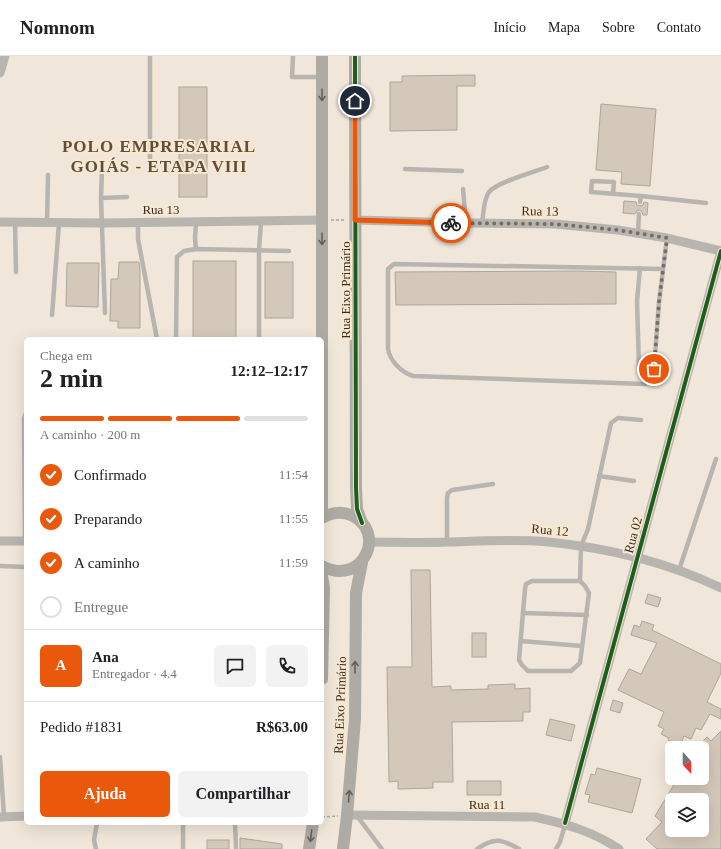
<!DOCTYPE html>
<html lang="pt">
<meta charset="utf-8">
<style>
body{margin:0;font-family:"Times New Roman",serif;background:#f2f2f2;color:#202124;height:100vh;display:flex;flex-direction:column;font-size:15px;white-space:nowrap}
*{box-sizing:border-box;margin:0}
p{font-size:13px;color:#757577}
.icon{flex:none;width:22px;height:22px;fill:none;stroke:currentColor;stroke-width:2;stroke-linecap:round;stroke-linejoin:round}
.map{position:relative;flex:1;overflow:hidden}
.details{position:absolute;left:24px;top:281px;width:300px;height:488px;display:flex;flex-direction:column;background:#fff;border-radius:6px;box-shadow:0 4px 16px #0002}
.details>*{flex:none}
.needle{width:26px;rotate:159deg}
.controls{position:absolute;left:665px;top:685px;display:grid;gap:8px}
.controls a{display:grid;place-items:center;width:44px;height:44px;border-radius:6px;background:#fff;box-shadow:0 4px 16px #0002;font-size:20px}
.pin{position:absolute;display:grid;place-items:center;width:34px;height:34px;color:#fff;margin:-17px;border:2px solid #fff;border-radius:50%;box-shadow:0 1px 4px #0007}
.courier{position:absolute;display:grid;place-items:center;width:40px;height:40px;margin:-20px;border:3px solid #ea580c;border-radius:50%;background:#fff;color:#222;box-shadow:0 1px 5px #0007}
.headline em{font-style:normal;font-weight:700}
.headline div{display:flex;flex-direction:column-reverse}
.headline{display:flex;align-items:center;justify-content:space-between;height:68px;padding:0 16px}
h1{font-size:26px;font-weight:700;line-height:30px}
.bar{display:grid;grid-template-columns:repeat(4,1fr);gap:6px 4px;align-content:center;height:48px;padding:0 16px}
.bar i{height:5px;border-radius:3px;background:#e0e0e0}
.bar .active{background:#ea580c}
.bar p{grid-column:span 4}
.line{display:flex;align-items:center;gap:10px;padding:0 16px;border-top:1px solid #e0e0e0}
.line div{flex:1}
.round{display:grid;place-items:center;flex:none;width:42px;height:42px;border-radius:6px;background:#f2f2f2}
ol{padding:0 16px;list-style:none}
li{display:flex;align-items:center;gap:12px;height:44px}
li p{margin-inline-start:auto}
li .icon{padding:4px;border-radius:50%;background:#ea580c;color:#fff;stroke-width:4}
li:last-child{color:#757577}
li i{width:22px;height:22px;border:2px solid #e0e0e0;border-radius:50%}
.cta{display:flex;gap:8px;margin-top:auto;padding:8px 16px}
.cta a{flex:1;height:46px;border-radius:6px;background:#ea580c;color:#fff;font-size:16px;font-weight:700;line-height:46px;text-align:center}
.cta a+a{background:#f2f2f2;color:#202124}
header{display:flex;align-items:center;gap:24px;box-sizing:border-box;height:56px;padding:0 20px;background:#fff;border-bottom:1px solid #e0e0e0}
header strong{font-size:19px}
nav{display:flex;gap:22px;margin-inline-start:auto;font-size:14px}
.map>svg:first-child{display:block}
.building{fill:#d3c8b9;stroke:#ada69c;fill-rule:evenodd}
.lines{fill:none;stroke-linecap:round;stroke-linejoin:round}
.path{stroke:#a9a5a0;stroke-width:1.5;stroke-dasharray:3 2;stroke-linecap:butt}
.lane{stroke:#b8b4af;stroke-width:4.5}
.street{stroke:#b8b4af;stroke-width:9}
.secondary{stroke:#aeaaa4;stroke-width:12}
.cycleway-casing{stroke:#f9e7d0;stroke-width:6}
.cycleway{stroke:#1b5e20;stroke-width:4}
.oneway{stroke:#656058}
.done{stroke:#766e64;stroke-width:4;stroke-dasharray:0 7.2}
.route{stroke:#ea580c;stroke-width:5}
.labels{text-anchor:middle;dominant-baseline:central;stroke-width:4;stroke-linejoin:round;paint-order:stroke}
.street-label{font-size:13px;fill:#352e25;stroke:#f9e7d0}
.district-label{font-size:17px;font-weight:bold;letter-spacing:1px;fill:#5d4f3b;stroke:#f9e7d0}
</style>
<header>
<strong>Nomnom</strong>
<nav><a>Início</a><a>Mapa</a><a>Sobre</a><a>Contato</a></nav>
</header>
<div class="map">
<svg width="721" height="793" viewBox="0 0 721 793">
<rect width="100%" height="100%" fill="#f0e6d9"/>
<g class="building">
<path d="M475 19V30H457V74L390 75V26H402V20Z"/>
<rect x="179" y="31" width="28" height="110"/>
<path d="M601 48 656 53 650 130 621 128 622 116 596 114Z"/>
<path d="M624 145 636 146 637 149 640 150 643 149 644 146 648 147 647 159H643L642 156 640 154 637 155 635 158 623 157Z"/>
<rect x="193" y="205" width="43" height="78"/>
<path d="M119 206H139L140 215V272H118V265H110L111 223H118Z"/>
<rect x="265" y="206" width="28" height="56"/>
<path d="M67 207H99L98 251 66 250Z"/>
<path d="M577 215 616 216V248L396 249 395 216Z"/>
<path d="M411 514H430L432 631 451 630V634L488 633V629L515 628V633L530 632V656H523V665L452 666 453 726H433V732L398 733V725L389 726 387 611H412Z"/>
<path d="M648 538 661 542 658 551 645 547Z"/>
<path d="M642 565 654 569 652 574 721 608V617L707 646 721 653V663L710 658 701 674 696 672 691 683 684 680 680 690 668 684 669 682 661 678 664 673 658 670 664 656 618 634 629 613 641 618 657 587 631 579 634 569 640 571Z"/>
<rect x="472" y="577" width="14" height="24"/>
<path d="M613 644 623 647 620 657 610 654Z"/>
<path d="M550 663 575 669 571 685 546 679Z"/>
<path d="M721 675V793H657L646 783 662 766 655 760 678 722H702V692H696L707 681 711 685ZM672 744H702V774H672Z"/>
<path d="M597 712 641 723 632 757 588 746 590 739 585 738 591 718 595 719Z"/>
<rect x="467" y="725" width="34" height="14"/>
<path d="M240 782 282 788V793H240Z"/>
<rect x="207" y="784" width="22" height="9"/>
</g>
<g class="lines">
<g class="path">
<path d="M331 164H345"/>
<path d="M322 761 338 760"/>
</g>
<g class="lane">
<path d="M150 0V115"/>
<path d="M293 0 292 21H321"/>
<path d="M405 113 462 115"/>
<path d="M463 133 466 167"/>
<path d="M613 137 614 126 592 125 591 136 641 140"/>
<path d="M101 142 102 112"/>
<path d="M640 146 641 140 706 147"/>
<path d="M15 166 16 216"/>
<path d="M138 166V183L157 283"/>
<path d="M47 167 48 119"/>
<path d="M482 167C484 158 483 144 489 136 497 126 534 116 547 111"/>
<path d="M638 177 639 158"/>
<path d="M196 193 195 182 196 166"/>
<path d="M663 213 394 208 388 213V293C390 305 401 316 413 320L645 328 651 325 654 313 659 246 667 182"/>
<path d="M105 257 101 142 127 141"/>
<path d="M52 259 59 167"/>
<path d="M176 283 177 201 184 195 196 193 289 195"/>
<path d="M259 283V194L261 166"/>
<path d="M639 312 637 245 640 212"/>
<path d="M599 420 634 425"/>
<path d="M25 485 24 362 26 357"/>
<path d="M447 486V442L448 437 452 434 493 428"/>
<path d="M0 510 26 511"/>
<path d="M679 514 716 403"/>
<path d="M532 525H580L585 530 589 537 580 607 571 615H528L522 609 519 604 525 533 526 528Z"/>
<path d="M580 525 581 490 588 473 611 367 618 362 641 364"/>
<path d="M523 557 587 559"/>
<path d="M521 585 582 590"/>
<path d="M0 701 4 760"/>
<path d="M357 760 382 793"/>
<path d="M235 767 236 793"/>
<path d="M96 793 94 784 97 767"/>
<path d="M183 793V767"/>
<path d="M477 793C494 781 502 783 519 793"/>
<path d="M556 793 560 786 565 769"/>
</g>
<g class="street">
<path d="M0 17 5 0"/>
<path d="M355 164 466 167 555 168 618 174 667 182 721 195"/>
<path d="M0 166 102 167 321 164"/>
<path d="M0 485H26"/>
<path d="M369 486C396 486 422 487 448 486 482 485 515 483 549 486 608 492 667 506 721 532"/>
<path d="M347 759 535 761C566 768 592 775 619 793"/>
<path d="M0 761 26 760"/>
<path d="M565 767 721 195"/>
</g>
<g class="secondary">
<path d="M322 0V457"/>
<path d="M355 0 356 432 357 453 362 467"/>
<path d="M322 462C331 457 341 455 351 459 388 475 363 532 322 510"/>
<path d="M322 520 324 532 322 623"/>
<path d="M309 793 313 767"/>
<path d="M343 793 347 759 355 663 356 537 362 506"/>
</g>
<defs>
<g id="cycleway">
<path d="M355 0 356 432 357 453 362 467"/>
<path d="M565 767 721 195"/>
</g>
</defs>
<use href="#cycleway" class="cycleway-casing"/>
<use href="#cycleway" class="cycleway"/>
</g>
<defs><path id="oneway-shaft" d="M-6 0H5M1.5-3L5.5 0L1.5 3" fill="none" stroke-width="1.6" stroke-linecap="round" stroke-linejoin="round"/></defs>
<g class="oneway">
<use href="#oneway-shaft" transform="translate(322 39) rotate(90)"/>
<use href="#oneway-shaft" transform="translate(322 183) rotate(90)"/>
<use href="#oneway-shaft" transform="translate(355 611) rotate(-90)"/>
<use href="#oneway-shaft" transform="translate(349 740) rotate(-85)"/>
<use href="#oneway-shaft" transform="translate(311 780) rotate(97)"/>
</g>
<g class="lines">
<path class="done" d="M451 167 555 168 618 174 667 182 659 246 654 313"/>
<path class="route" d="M355 45V164L451 167"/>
</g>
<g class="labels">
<g class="street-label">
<text x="161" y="153">Rua 13</text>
<text transform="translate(540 155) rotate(1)">Rua 13</text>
<text transform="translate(345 234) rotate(-90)">Rua Eixo Primário</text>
<text transform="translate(550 474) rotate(5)">Rua 12</text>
<text transform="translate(633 479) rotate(-75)">Rua 02</text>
<text transform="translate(340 649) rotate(-88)">Rua Eixo Primário</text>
<text x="487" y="748">Rua 11</text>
</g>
<g class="district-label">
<text x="159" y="90">POLO EMPRESARIAL<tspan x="159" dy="20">GOIÁS - ETAPA VIII</tspan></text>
</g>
</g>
</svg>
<div class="controls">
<a><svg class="needle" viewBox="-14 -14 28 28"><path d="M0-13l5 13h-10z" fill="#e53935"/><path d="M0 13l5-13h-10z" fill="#757577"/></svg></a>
<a><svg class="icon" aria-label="layers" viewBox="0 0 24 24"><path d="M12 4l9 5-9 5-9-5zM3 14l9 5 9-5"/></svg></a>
</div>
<div class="pin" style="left:654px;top:313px;background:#ea580c"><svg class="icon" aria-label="bag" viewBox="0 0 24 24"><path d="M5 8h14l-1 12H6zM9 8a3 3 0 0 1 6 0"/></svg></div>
<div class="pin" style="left:355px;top:45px;background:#1f2937"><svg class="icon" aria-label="home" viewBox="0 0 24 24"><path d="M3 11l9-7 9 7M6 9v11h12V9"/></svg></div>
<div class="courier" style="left:451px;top:167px"><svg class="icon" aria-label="bike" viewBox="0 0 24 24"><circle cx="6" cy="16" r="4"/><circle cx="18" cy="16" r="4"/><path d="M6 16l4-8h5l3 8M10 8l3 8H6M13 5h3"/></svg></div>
<section class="details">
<div class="headline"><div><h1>2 min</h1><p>Chega em</p></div><em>12:12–12:17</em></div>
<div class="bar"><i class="active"></i><i class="active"></i><i class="active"></i><i></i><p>A caminho · 200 m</p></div>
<ol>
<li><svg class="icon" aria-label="check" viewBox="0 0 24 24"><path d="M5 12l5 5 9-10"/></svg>Confirmado<p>11:54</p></li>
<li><svg class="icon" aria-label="check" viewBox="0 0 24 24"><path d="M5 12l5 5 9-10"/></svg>Preparando<p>11:55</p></li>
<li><svg class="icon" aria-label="check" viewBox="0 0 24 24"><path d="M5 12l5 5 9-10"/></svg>A caminho<p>11:59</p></li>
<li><i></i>Entregue</li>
</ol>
<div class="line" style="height:72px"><b class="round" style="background:#ea580c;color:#fff">A</b><div><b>Ana</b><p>Entregador · 4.4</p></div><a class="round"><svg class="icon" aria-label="chat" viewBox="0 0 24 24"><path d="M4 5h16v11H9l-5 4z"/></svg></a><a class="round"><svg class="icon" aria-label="phone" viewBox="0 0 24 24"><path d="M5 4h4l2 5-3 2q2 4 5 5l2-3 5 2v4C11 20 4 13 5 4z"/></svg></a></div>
<div class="line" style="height:52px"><div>Pedido #1831</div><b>R$63.00</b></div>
<div class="cta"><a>Ajuda</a><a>Compartilhar</a></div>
</section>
</div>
